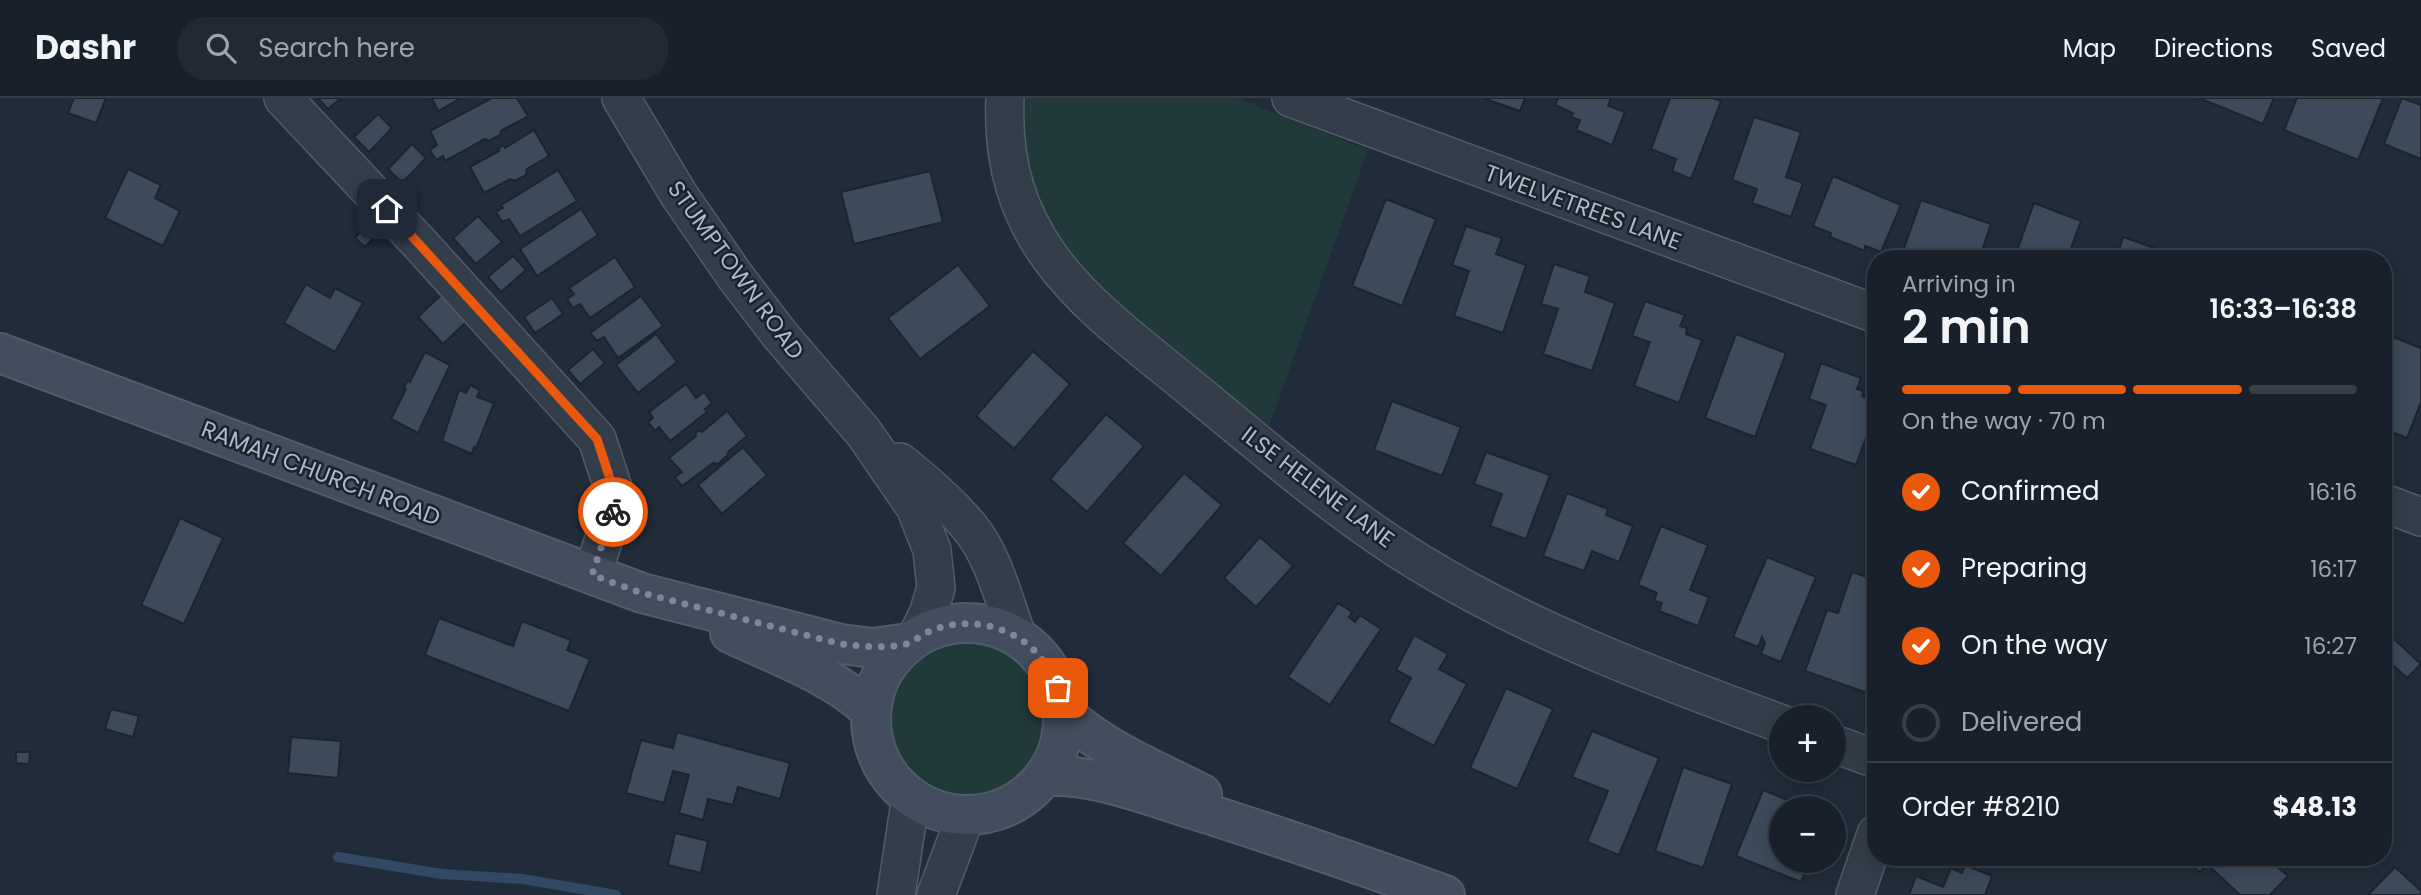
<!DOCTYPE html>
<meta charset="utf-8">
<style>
body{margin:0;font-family:Poppins,sans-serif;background:#212933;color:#f1f3f6;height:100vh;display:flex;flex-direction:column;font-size:26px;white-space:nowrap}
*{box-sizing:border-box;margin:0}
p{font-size:23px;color:#9fa3a9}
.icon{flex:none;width:38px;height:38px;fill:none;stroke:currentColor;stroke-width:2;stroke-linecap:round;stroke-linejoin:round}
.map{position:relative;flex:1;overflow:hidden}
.side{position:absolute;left:1867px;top:152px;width:525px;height:616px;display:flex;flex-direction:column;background:#18212b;border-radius:28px;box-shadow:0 4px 18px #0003,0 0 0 2px #363e47}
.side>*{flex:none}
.controls{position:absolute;left:1769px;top:607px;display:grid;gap:14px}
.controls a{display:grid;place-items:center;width:77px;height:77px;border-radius:50%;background:#18212b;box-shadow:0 4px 18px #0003,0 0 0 2px #363e47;font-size:35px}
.pin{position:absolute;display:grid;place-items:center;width:60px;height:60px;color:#fff;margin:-30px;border-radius:14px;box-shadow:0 4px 10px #0006}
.courier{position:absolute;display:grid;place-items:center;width:70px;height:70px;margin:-35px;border:5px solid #ea580c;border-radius:50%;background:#fff;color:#222;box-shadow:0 2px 9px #0007}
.summary em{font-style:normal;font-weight:600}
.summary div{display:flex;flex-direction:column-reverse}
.summary{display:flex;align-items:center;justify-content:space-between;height:119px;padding:0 35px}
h1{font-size:46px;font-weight:600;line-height:52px}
.bar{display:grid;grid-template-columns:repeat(4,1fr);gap:10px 7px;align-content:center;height:84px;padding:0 35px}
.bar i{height:9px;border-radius:5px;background:#363e47}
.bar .on{background:#ea580c}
.bar p{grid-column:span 4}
.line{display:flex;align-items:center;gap:18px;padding:0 35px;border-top:2px solid #363e47}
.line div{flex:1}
ol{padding:0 35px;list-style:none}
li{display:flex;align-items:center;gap:21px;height:77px}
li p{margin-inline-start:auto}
li .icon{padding:7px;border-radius:50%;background:#ea580c;color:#fff;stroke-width:4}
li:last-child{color:#9fa3a9}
li i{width:38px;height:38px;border:4px solid #363e47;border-radius:50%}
header{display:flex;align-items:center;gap:42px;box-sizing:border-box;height:98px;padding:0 35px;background:#18212b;border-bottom:2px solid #363e47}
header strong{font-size:33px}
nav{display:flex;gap:38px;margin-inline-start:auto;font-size:24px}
.search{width:490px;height:63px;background:#212933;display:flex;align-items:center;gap:18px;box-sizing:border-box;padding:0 24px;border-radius:28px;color:#9fa3a9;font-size:26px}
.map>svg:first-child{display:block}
.green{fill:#22393b}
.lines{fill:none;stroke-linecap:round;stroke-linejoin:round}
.stream{stroke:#334862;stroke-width:10}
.building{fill:#3c4a59;stroke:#1b2530;stroke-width:2}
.street-casing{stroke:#515c67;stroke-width:40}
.secondary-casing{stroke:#515c67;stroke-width:42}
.street{stroke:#343e4a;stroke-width:37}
.secondary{stroke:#424d5d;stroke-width:38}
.done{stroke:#7c8895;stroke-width:7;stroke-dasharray:0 12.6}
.route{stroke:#ea580c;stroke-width:9}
.labels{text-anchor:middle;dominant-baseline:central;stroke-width:5;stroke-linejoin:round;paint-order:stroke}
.street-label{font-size:23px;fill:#aeb9c6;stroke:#19232e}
</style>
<header>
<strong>Dashr</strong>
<div class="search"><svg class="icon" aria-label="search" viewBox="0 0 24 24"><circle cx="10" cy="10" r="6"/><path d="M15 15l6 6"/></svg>Search here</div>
<nav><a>Map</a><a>Directions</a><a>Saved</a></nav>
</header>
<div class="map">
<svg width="2421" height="797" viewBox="0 0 2421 797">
<rect width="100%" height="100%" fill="#202c39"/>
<g class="green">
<path d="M1019 0H1237L1368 52 1267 334 1087 181 1026 92Z"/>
<circle cx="967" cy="621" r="96"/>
</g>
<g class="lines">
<path class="stream" d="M338 759 442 776 523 781 616 797"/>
</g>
<g class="building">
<path d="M74 0H106L96 25 68 15Z"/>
<path d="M318 0H341L328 11Z"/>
<path d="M432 0H461L438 13Z"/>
<path d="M492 0H517L528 18 501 33 500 37 489 43 485 41 445 63 443 58 436 62 430 52 437 47 430 33Z"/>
<path d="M1483 0H1525L1520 13Z"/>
<path d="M1558 0H1611L1608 8 1625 14 1612 47 1576 32 1580 22 1571 19 1573 15 1555 7Z"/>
<path d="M1670 0H1713L1721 3 1691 81 1672 73 1676 61 1651 51Z"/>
<path d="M2199 0H2274L2263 26Z"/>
<path d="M2297 0H2383L2358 62 2284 32Z"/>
<path d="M2402 0 2421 7V61L2384 46Z"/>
<path d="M378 16 392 30 369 54 354 39Z"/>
<path d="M1754 19 1801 34 1786 79 1803 85 1791 119 1752 105 1757 91 1732 82Z"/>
<path d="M534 32 549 58 527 71 526 77 515 83 510 81 484 95 470 69 499 53 498 51 503 47 505 50Z"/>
<path d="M412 46 426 60 402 85 388 71Z"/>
<path d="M128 71 161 87 155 100 180 113 163 148 105 120Z"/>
<path d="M558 72 577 103 520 138 509 121 502 124 496 114 503 110 501 107Z"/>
<path d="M930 73 943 124 854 146 841 94Z"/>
<path d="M1833 78 1901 107 1881 154 1865 148V153L1830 139 1831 135 1813 128Z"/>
<path d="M1386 101 1436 121 1402 208 1352 188Z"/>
<path d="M1921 102 1991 126 1979 161H1925L1903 153Z"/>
<path d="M2034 105 2081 123 2067 161H2014Z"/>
<path d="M581 111 598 137 537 178 520 151Z"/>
<path d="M478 118 502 144 476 166 453 140Z"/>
<path d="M370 122 381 132 365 149 355 140Z"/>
<path d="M1466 128 1502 140 1496 156 1526 167 1503 235 1454 218 1469 173 1452 167Z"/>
<path d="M2123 139 2169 155 2167 161H2116Z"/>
<path d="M513 158 526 172 501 194 488 179Z"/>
<path d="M615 159 635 189 590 220 580 206 573 210 567 201 574 196 569 190Z"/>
<path d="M1554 166 1590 178 1585 194 1615 205 1592 273 1543 256 1558 211 1541 206Z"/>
<path d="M958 167 990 208 920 261 888 220Z"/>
<path d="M306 186 330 200 335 190 363 205 335 254 284 225Z"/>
<path d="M442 196 467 223 443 246 418 219Z"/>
<path d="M641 198 663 228 618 260 604 239 597 243 590 235Z"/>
<path d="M552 200 563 216 535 235 524 219Z"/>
<path d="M1645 203 1685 217 1680 228 1687 230 1686 236 1702 242 1679 305 1634 288 1650 244 1632 238Z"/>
<path d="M656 236 677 264 638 295 616 267Z"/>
<path d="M1736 236 1786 255 1755 339 1705 320Z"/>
<path d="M2393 239 2421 250V304L2407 340 2384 331V265Z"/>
<path d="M593 251 605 265 580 286 568 272Z"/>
<path d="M1033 253 1070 286 1014 351 976 318Z"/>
<path d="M425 254 450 267 418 335 391 321 406 291 404 289 408 282 410 284Z"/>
<path d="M1821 265 1861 280 1857 291 1864 293 1862 298 1876 304V312L1856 367 1810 351 1826 307 1809 301Z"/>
<path d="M686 286 696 300 704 294 712 305 705 311 707 314 670 343 659 329 655 333 648 324 653 320 649 314Z"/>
<path d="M470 287 480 292 477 299 494 305 476 350 474 349 472 356 442 343 459 292 466 295Z"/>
<path d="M1392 303 1461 329 1442 378 1374 352Z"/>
<path d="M727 313 747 338 728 354 727 358 718 366 713 365 682 388 675 379 682 374 669 360 696 338 695 336 699 332 702 334Z"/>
<path d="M1106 316 1144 348 1087 414 1050 381Z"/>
<path d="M743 349 767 377 722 416 698 387Z"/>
<path d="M1486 354 1550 377 1526 441 1490 428 1502 396 1474 386Z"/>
<path d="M1184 375 1222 407 1161 478 1123 445Z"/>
<path d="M1567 395 1608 411 1606 417 1633 428 1619 464 1592 453 1584 473 1543 458Z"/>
<path d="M180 420 223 440 184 526 141 507Z"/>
<path d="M1661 428 1708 447 1690 492 1709 499 1698 528 1659 513 1662 505 1654 503 1657 495 1638 487Z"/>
<path d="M1260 439 1293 468 1256 509 1224 480Z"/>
<path d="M1767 459 1816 479 1781 564 1761 556 1765 545 1762 539 1758 549 1733 539Z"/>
<path d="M1852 474 1876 482V598L1805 573 1827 512 1838 515Z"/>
<path d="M1338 505 1352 514 1349 519 1355 524 1360 517 1381 531 1330 607 1288 579Z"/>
<path d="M439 520 513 548 522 523 571 542 567 552 590 561 569 613 425 557Z"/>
<path d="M1414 537 1448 556 1439 571 1467 586 1434 648 1388 624 1411 580 1396 572Z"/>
<path d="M2394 541 2421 566 2407 580 2384 559V552Z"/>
<path d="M1506 590 1553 611 1517 691 1470 670Z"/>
<path d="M111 611 139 618 133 639 105 631Z"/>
<path d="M1592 633 1659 660 1619 757 1587 744 1608 693 1572 679Z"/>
<path d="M677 634 790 665 780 701 738 689 733 707 708 701 703 722 679 715 689 677 673 673 664 705 626 695 641 642 673 650Z"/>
<path d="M291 639 341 643 338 680 288 675Z"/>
<path d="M16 654H30L29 666 16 665Z"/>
<path d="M1683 669 1732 686 1703 770 1655 753Z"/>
<path d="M1763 692 1800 707 1798 710H1782V763H1809L1801 784 1736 758Z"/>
<path d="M675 735 708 743 701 775 668 767Z"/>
<path d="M2183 760H2267L2288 778 2270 797H2240L2207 766 2200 774Z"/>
<path d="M1965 767 1992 778 1985 797H1909L1916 778 1943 789 1951 770 1962 775Z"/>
<path d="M2395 769 2421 793V797H2368Z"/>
</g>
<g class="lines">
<defs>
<g id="street">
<path d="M283 0 422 148 597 341 617 402 592 477"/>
<path d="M621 0 679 97 735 178 780 237 864 335 915 409 932 452 936 490 928 516 916 540"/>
<path d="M1005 0C998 150 1094 210 1197 295 1269 354 1340 416 1420 465 1533 534 1657 580 1782 626"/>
<path d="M1291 0 1876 216"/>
<path d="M900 364C925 384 951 406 971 431 995 461 1004 504 1018 540"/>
<path d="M2384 405 2421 419"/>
<path d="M1834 646 1876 661"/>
<path d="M896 797 911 698"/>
<path d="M936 797 966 717"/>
<path d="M1855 797 1876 736"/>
</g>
<g id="secondary">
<path d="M0 255 642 495 841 546 873 550 908 545"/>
<circle cx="967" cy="621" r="96"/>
<path d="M730 535C778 558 831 576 870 612"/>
<path d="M1065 616C1104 652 1155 672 1202 696"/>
<path d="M1046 678C1093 676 1141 695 1186 709 1273 736 1359 766 1445 797"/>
</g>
</defs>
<use href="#street" class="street-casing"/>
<use href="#secondary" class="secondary-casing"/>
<use href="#street" class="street"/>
<use href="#secondary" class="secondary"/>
</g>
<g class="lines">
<path class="done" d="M613 414 592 477 642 495 841 546C862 548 884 551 906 546 916 543 924 534 935 531 973 518 1017 529 1042 561 1049 570 1053 581 1058 590"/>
<path class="route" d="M387 111 597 341 617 402 613 414"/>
</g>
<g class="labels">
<g class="street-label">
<text transform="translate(1583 109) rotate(20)">TWELVETREES LANE</text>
<text transform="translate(736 172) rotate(54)">STUMPTOWN ROAD</text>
<text transform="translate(321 375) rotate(21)">RAMAH CHURCH ROAD</text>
<text transform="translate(1318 389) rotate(37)">ILSE HELENE LANE</text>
</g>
</g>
</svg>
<div class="controls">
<a>+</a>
<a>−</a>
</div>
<div class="pin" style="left:1058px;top:590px;background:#ea580c"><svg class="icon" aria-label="bag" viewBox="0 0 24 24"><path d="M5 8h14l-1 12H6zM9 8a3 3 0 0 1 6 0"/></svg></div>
<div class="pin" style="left:387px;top:111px;background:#1f2937"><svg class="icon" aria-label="home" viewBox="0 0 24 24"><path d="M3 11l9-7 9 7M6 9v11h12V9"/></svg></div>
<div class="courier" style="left:613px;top:414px"><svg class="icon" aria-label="bike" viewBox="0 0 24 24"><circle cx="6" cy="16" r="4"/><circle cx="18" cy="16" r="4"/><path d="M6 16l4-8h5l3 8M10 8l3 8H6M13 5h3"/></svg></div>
<section class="side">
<div class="summary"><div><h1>2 min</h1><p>Arriving in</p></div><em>16:33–16:38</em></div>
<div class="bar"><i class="on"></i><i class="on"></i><i class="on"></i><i></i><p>On the way · 70 m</p></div>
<ol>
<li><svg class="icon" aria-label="check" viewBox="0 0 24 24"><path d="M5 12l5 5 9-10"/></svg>Confirmed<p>16:16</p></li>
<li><svg class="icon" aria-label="check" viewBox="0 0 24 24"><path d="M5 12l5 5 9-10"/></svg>Preparing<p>16:17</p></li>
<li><svg class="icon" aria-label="check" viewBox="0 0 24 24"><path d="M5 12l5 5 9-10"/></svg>On the way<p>16:27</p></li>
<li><i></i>Delivered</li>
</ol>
<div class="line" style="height:91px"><div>Order #8210</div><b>$48.13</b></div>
</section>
</div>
